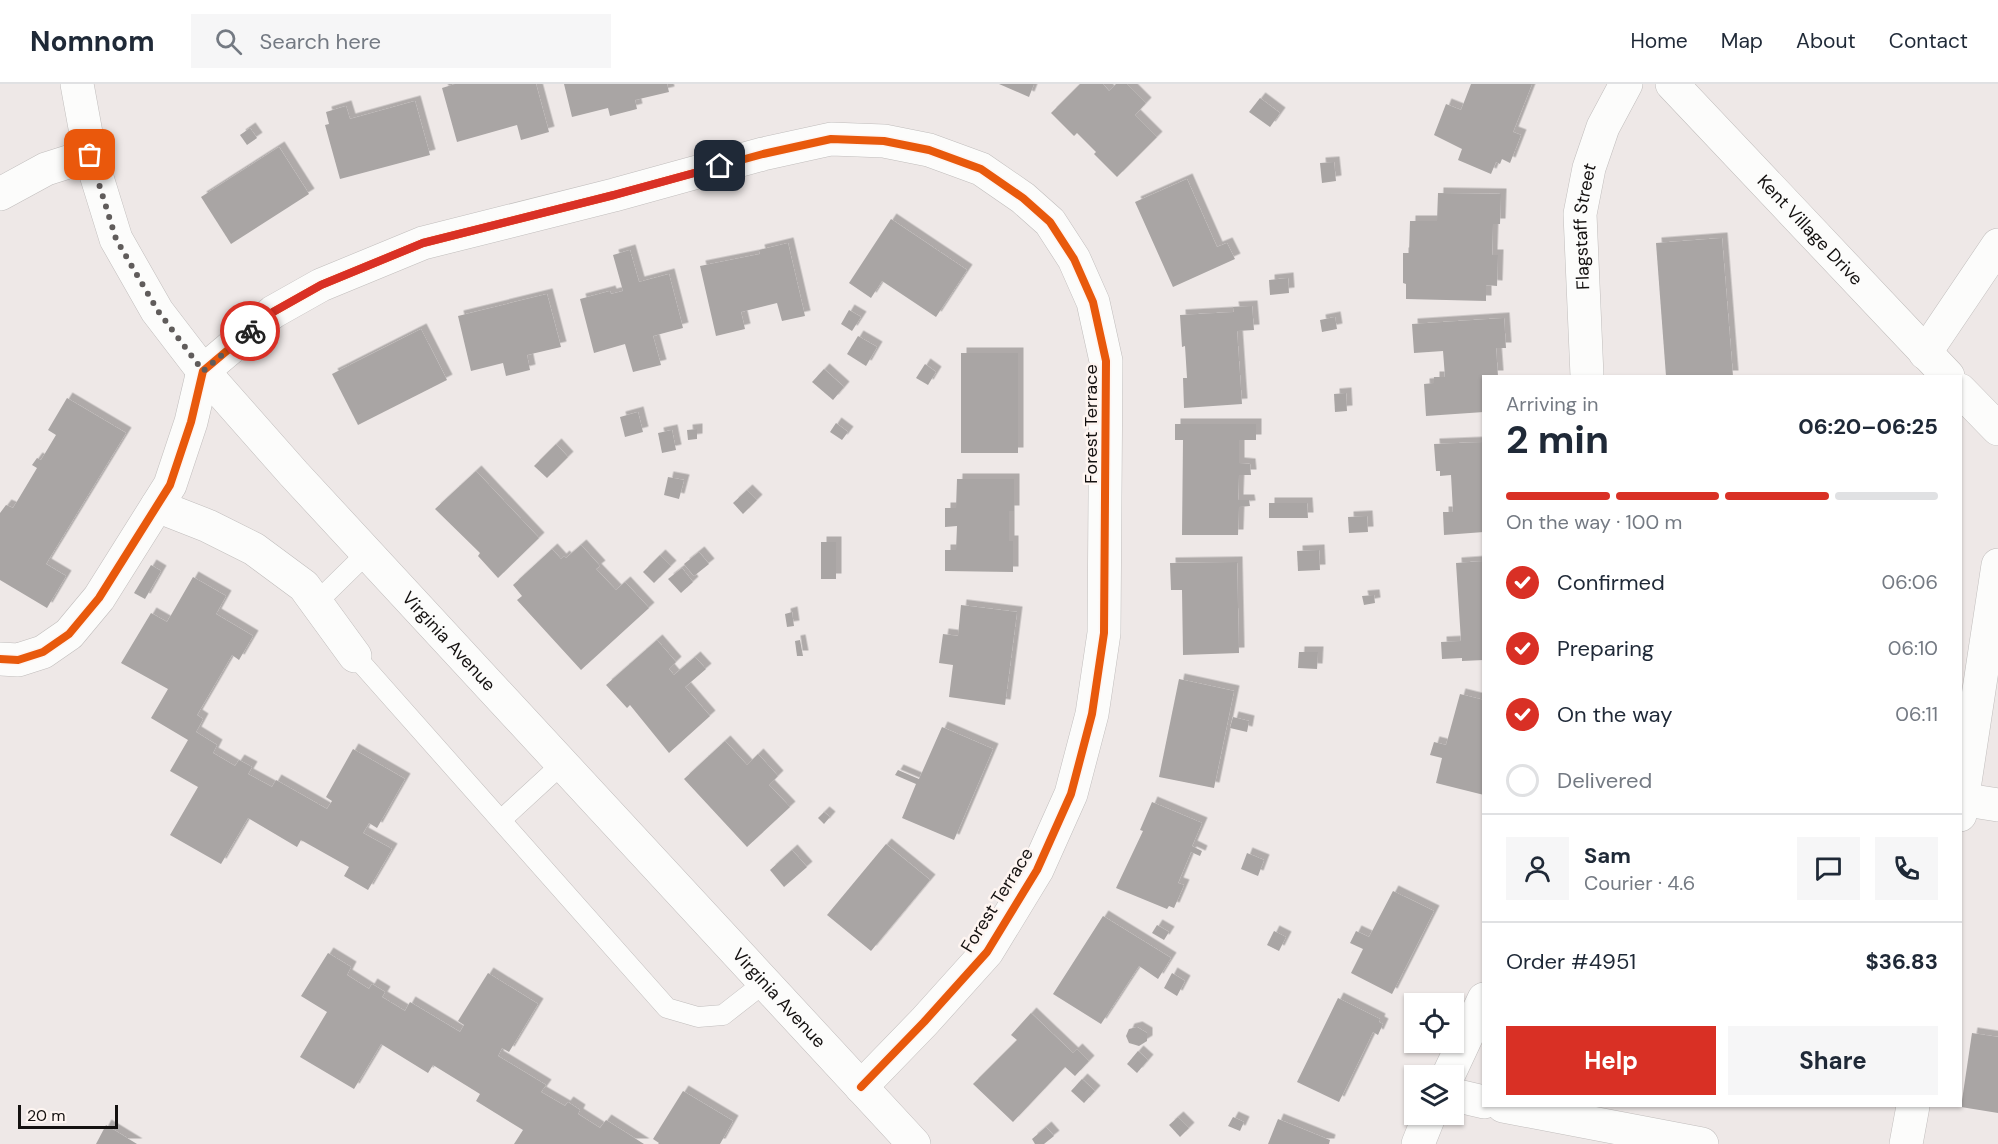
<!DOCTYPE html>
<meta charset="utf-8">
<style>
body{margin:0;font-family:"DM Sans",sans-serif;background:#f6f6f7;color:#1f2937;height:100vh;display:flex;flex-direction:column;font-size:22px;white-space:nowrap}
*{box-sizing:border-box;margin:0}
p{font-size:20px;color:#747a83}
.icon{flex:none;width:33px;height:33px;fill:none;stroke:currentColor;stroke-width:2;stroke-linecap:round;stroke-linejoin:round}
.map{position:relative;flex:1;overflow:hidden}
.drawer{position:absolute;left:1482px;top:291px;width:480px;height:732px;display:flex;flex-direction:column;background:#fff;border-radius:0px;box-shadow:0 2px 4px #0004}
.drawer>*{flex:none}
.fabs{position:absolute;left:1404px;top:909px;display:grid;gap:12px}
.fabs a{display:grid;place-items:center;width:60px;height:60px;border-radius:0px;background:#fff;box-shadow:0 2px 4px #0004;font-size:30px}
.scale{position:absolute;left:18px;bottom:15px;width:100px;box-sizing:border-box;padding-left:6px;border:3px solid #141110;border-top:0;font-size:16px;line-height:21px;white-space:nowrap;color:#141110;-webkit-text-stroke:4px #fef5f1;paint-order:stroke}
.pin{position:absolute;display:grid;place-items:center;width:51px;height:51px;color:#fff;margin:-26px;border-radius:12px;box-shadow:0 3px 9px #0006}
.courier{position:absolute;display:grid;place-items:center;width:60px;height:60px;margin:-30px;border:4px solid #d93025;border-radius:50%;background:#fff;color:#222;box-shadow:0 2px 8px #0007}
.overview em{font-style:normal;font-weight:700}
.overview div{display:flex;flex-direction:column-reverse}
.overview{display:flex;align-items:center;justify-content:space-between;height:102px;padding:0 24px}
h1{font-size:39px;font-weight:700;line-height:45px}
.bar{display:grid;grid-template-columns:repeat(4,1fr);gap:9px 6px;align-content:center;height:72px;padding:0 24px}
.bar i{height:8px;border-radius:4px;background:#e0e1e3}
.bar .current{background:#d93025}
.bar p{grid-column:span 4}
.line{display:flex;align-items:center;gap:15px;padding:0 24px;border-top:2px solid #e0e1e3}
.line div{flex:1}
.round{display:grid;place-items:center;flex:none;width:63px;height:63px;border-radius:0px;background:#f6f6f7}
ol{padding:0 24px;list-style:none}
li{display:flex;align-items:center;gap:18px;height:66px}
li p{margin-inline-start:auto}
li .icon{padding:6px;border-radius:50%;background:#d93025;color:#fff;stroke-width:4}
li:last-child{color:#747a83}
li i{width:33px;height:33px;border:3px solid #e0e1e3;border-radius:50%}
.primary-button{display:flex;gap:12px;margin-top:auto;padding:12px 24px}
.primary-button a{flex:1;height:69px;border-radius:0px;background:#d93025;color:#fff;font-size:24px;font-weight:700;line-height:69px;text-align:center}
.primary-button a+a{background:#f6f6f7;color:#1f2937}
header{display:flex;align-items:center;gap:36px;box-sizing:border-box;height:84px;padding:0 30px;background:#fff;border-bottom:2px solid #e0e1e3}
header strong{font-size:28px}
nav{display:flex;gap:33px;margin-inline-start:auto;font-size:21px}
.search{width:420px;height:54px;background:#f6f6f7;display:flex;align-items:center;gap:15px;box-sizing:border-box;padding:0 21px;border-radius:0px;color:#747a83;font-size:22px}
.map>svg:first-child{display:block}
.building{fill:#a9a5a4;filter:url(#shadow)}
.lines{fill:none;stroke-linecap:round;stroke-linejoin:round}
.lane-casing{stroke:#c0bdbc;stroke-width:21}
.street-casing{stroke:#c0bdbc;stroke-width:34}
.secondary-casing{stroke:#c0bdbc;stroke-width:34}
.lane{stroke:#fcfcfb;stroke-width:20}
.street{stroke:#fcfcfb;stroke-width:33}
.secondary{stroke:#fcfcfb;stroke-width:33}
.cycleway-casing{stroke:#fef5f1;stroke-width:11}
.cycleway{stroke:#e8590c;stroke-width:8}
.done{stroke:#605c5b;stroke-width:6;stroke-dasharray:0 10.8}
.route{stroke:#d93025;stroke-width:8}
.labels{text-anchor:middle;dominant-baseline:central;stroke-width:5;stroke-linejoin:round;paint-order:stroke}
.street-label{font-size:18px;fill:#141110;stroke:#fef5f1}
</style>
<header>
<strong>Nomnom</strong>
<div class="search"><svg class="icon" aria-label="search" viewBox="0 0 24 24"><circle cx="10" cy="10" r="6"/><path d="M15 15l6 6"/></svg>Search here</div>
<nav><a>Home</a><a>Map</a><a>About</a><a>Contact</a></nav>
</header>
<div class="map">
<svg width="1998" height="1060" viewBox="0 0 1998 1060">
<defs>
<filter id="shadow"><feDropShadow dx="5.5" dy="-5.5" stdDeviation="0" flood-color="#0004"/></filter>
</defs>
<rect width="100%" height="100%" fill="#eee8e7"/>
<g class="building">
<path d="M455 0H536L549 48 521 56 517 41 457 58 442 4Z"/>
<path d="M564 0H667L669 8 635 16 637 25 610 32 608 24 572 33Z"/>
<path d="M999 0H1034L1029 13Z"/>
<path d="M1080 0H1103L1109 7 1116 0H1127L1146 19 1135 31 1157 53 1117 93 1094 70 1096 68 1077 49 1074 52 1051 29Z"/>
<path d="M1471 0H1532L1513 48 1521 51 1510 79 1502 75 1500 80 1496 78 1491 90 1458 76 1462 65 1434 51 1446 20 1461 26Z"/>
<path d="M1260 14 1280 29 1270 43 1249 28Z"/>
<path d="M415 17 430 71 340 95 325 41 329 40 326 28 346 22 350 35Z"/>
<path d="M250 44 257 54 247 61 240 51Z"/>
<path d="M279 63 309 110 231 160 201 113Z"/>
<path d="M1334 78 1336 97 1322 99 1320 79Z"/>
<path d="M1187 95 1217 163 1227 159 1235 175 1173 203 1135 118Z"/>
<path d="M1438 109 1501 110 1500 140H1493L1492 171H1498L1497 202 1486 201V217L1406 215V200L1403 199V169H1409L1410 137H1437Z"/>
<path d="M891 135 967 186 936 233 882 197 871 214 849 199Z"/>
<path d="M1722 154 1733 292H1666L1656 159Z"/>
<path d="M788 159 805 232 782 237 777 219 741 228 745 245 716 252 700 182 760 170 759 166Z"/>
<path d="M630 166 639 198 669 190 683 244 653 252 661 281 633 288 625 260 594 269 580 215 610 207 611 210 623 207 613 171Z"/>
<path d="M1288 194 1289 209 1270 211 1269 196Z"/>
<path d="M547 210 561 263 527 271 530 286 506 292 503 279 471 287 458 232Z"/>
<path d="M1252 222 1254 246 1237 247 1242 320 1184 324 1183 294H1187L1185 262 1182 263 1180 231 1234 228 1233 223Z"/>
<path d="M849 226 861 233 852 247 841 240Z"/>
<path d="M1335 233 1337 245 1322 248 1320 236Z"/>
<path d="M1504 234 1506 264H1496L1498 292H1484V328L1426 332 1424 300 1434 299V293H1445L1443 267 1414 269 1412 240Z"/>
<path d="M421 245 447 296 358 341 332 290Z"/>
<path d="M858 252 877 263 866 282 847 270Z"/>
<rect x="961" y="269" width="57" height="100"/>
<path d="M925 280 936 288 928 301 916 294Z"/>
<path d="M824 285 844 303 833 316 812 298Z"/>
<path d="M1346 309 1347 327 1335 328 1334 310Z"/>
<path d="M67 314 126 349 46 480 66 492 47 524 0 496V429L6 421 13 424 37 384 32 381 37 374 41 376 56 351 48 346Z"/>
<path d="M638 328 643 348 625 353 620 333Z"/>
<path d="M836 339 848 348 842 356 830 348Z"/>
<path d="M1175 340H1256V356H1239V379L1250 380 1251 391H1239L1238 416H1249L1250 422 1239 423 1238 451H1182L1183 356H1175Z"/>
<path d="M697 345V355L688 356 687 346Z"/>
<path d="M672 346 676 366 662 369 658 349Z"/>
<path d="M1484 358V448L1444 451 1443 428H1453L1451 391 1440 392V387H1436L1434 360Z"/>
<path d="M556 360 568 373 547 394 534 382Z"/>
<path d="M476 387 539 454 498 494 478 472 480 469 435 425Z"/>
<path d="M668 393 684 396 679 415 664 411Z"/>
<path d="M957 395H1014V427H1009V457H1013V488L945 487V466H956L957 442 945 443V424H956Z"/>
<path d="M747 406 757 416 743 430 733 419Z"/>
<path d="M1269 419H1307L1308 434H1269Z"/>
<path d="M1367 432 1368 448 1349 449 1348 433Z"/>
<rect x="821" y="458" width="15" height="37"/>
<path d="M581 461 600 482 596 485 616 506 625 498 649 524 581 586 517 516 522 512 513 501 552 465 561 475 564 472 566 474Z"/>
<path d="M1319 466 1320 486 1298 487 1297 467Z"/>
<path d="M699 468 709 480 694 492 684 480Z"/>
<path d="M660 471 671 482 654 499 643 488Z"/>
<path d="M1484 477V576L1462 577V574L1442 575 1441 558 1461 557 1456 479Z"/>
<path d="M1237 478 1239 569 1183 571 1182 506H1171L1170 479Z"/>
<path d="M151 481 161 487 145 515 134 509Z"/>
<path d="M682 484 693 498 681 509 668 495Z"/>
<path d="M193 493 226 512 216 530 253 552 239 576 232 571 197 631 203 635 196 648 217 661 213 669 235 682 239 676 252 683 248 690 272 703 276 696 327 725 332 717 326 713 353 665 405 695 377 744 369 739 363 749 392 765 368 806 344 792 349 783 301 756 297 763 248 734 221 780 170 751 198 703 170 687 188 656 151 634 168 605 121 579 151 529 167 538Z"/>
<path d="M1374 511 1375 519 1364 521 1362 512Z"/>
<path d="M961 521 1017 528 1005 621 949 613 953 581 939 579 943 550 958 552Z"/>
<path d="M792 528 794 542 787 543 785 530Z"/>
<path d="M657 556 676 578 669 585 674 591 695 573 706 585 685 603 710 632 669 669 630 621 627 624 606 601Z"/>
<path d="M800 556 803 572H797L795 557Z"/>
<path d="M1299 568H1318L1317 585 1298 584Z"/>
<path d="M1179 595 1234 607 1214 704 1159 693Z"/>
<path d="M1460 610 1484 616V711L1436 699 1442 674 1430 671 1434 658 1446 661Z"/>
<path d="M1233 633 1249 637 1247 648 1230 644Z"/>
<path d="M942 643 993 665 954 756 902 734 916 700 895 691 898 686 919 695Z"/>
<path d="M725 657 747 681 758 670 778 692 769 701 790 723 747 763 684 695Z"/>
<path d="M1152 718 1202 739 1192 762 1202 767 1200 772 1191 768 1178 799 1184 801 1174 824 1169 822 1167 825 1116 804 1143 747 1140 746Z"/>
<path d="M824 728 830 733 824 740 818 734Z"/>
<path d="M886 760 930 796 871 867 827 831Z"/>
<path d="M792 766 807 783 784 803 770 786Z"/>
<path d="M1247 769 1264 776 1258 792 1241 785Z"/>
<path d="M1393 807 1434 827 1392 910 1351 889 1363 865 1350 859 1356 847 1369 853Z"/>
<path d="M1103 832 1171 874 1158 895 1139 882 1101 940 1053 910Z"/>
<path d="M1157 841 1169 848 1164 856 1152 849Z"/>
<path d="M1274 847 1286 853 1279 867 1267 861Z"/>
<path d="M328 869 351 883 347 891 369 905 372 900 385 908 382 913 405 927 410 918 460 948 464 941 458 937 488 889 538 920 509 968 502 964 498 972 546 1001 541 1008 565 1022 568 1018 580 1026 578 1030 600 1044 606 1036 644 1060H514L523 1046 476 1017 480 1010 433 981 428 989 381 960 354 1005 300 973 327 928 301 912Z"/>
<path d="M1172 889 1185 897 1177 912 1164 904Z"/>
<path d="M1338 914 1380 935 1379 938 1383 940 1378 951 1373 948 1339 1018 1297 998Z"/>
<path d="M1031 929 1073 969 1077 965 1089 977 1075 992 1065 983 1013 1038 973 1000 1017 956 1011 951Z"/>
<path d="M1137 943 1147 949V957L1139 962 1129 959 1126 952 1129 945Z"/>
<path d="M1972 949 1998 953V1029L1961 1023Z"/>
<path d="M1138 967 1148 976 1137 989 1127 980Z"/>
<path d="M1082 995 1095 1007 1084 1019 1071 1007Z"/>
<path d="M683 1007 733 1037 720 1060H658L659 1059 653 1055Z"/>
<path d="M1178 1033 1189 1044 1180 1053 1169 1041Z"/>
<path d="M1233 1033 1244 1038 1240 1047 1228 1042Z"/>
<path d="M1278 1035 1330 1056 1329 1060H1268Z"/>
<path d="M106 1041 137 1060H96Z"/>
<path d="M1046 1043 1054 1052 1044 1060H1035L1032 1055Z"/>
</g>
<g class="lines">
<defs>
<g id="lane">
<path d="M316 519 367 469"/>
<path d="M355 572 667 924 698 933 723 931 764 899"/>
<path d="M501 736 562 680"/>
</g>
<g id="street">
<path id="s1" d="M77 0 90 71 116 155 157 227 203 287 294 390 914 1060"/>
<path d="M0 110 46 85 90 71"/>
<path d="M1925 269 1998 161"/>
<path d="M157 422 208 442 254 465 304 502 355 572"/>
<path d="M0 575 18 576 43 568 69 550 99 514 170 401 191 338 203 287 273 228 321 201 423 159 614 111 763 70 831 55 884 57 929 66 981 85 1023 114 1050 138 1074 175 1093 218 1106 277 1104 549 1092 630 1071 710 1037 786 987 868 924 938 861 1003"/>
<path d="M1960 715 1998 721"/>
<path d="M1960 731 1998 481"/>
<path d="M1454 1011 1484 1018"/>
<path d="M1503 1022 1702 1060"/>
<path d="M1906 1060 1913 1022"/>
</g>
<g id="secondary">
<path id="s2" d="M1672 0 1948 292"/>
<path id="s3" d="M1587 292 1580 130 1589 84 1603 43 1626 0"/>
<path d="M1960 306 1998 345"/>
<path d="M1448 992 1484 915"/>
<path d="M1418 1060 1430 1030"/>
</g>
</defs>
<use href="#lane" class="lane-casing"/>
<use href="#street" class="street-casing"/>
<use href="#secondary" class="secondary-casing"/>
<use href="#lane" class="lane"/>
<use href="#street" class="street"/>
<use href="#secondary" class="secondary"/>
<defs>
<path id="cycleway" d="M0 575 18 576 43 568 69 550 99 514 170 401 191 338 203 287 273 228 321 201 423 159 614 111 763 70 831 55 884 57 929 66 981 85 1023 114 1050 138 1074 175 1093 218 1106 277 1104 549 1092 630 1071 710 1037 786 987 868 924 938 861 1003"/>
</defs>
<use href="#cycleway" class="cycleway-casing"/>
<use href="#cycleway" class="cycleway"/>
</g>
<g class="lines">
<path class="done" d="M90 71 116 155 158 227 203 287 250 247"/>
<path class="route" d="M250 247 273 228 321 201 423 159 614 111 720 82"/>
</g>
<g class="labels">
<g class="street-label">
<text stroke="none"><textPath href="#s3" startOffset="150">Flagstaff Street</textPath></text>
<text stroke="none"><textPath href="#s2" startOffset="201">Kent Village Drive</textPath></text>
<text transform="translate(1091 340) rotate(-90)">Forest Terrace</text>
<text stroke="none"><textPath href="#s1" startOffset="684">Virginia Avenue</textPath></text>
<text transform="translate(997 816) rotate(-58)">Forest Terrace</text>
<text stroke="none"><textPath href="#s1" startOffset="1170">Virginia Avenue</textPath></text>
</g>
</g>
</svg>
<div class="fabs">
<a><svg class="icon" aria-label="locate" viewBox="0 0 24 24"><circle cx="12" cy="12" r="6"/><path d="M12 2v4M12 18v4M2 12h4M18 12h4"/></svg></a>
<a><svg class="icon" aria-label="layers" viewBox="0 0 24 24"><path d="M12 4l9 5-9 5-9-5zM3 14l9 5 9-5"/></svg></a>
</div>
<div class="scale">20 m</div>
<div class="pin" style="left:90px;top:71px;background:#ea580c"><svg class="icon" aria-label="bag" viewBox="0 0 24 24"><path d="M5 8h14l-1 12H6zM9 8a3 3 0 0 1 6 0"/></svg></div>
<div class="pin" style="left:720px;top:82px;background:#1f2937"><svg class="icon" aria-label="home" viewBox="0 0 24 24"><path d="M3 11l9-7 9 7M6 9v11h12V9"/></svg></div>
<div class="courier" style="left:250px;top:247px"><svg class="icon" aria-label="bike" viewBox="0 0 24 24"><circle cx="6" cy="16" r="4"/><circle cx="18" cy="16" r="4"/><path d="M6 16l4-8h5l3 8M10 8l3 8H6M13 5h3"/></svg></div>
<section class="drawer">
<div class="overview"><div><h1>2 min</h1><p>Arriving in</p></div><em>06:20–06:25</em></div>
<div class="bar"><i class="current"></i><i class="current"></i><i class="current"></i><i></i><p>On the way · 100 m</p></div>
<ol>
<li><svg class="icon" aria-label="check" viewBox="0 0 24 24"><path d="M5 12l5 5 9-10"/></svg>Confirmed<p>06:06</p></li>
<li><svg class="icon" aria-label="check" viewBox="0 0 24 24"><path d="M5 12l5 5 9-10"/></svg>Preparing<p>06:10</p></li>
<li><svg class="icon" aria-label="check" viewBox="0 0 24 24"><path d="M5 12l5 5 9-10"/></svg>On the way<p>06:11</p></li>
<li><i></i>Delivered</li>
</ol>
<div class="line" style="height:108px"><a class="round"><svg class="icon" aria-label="person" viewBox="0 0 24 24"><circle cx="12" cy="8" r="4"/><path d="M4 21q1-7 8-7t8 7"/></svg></a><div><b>Sam</b><p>Courier · 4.6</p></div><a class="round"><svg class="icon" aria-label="chat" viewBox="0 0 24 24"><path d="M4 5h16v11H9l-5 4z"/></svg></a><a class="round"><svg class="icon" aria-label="phone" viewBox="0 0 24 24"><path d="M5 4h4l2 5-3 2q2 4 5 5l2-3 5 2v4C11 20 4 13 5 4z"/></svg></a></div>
<div class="line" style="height:78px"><div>Order #4951</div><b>$36.83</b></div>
<div class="primary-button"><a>Help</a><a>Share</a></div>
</section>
</div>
